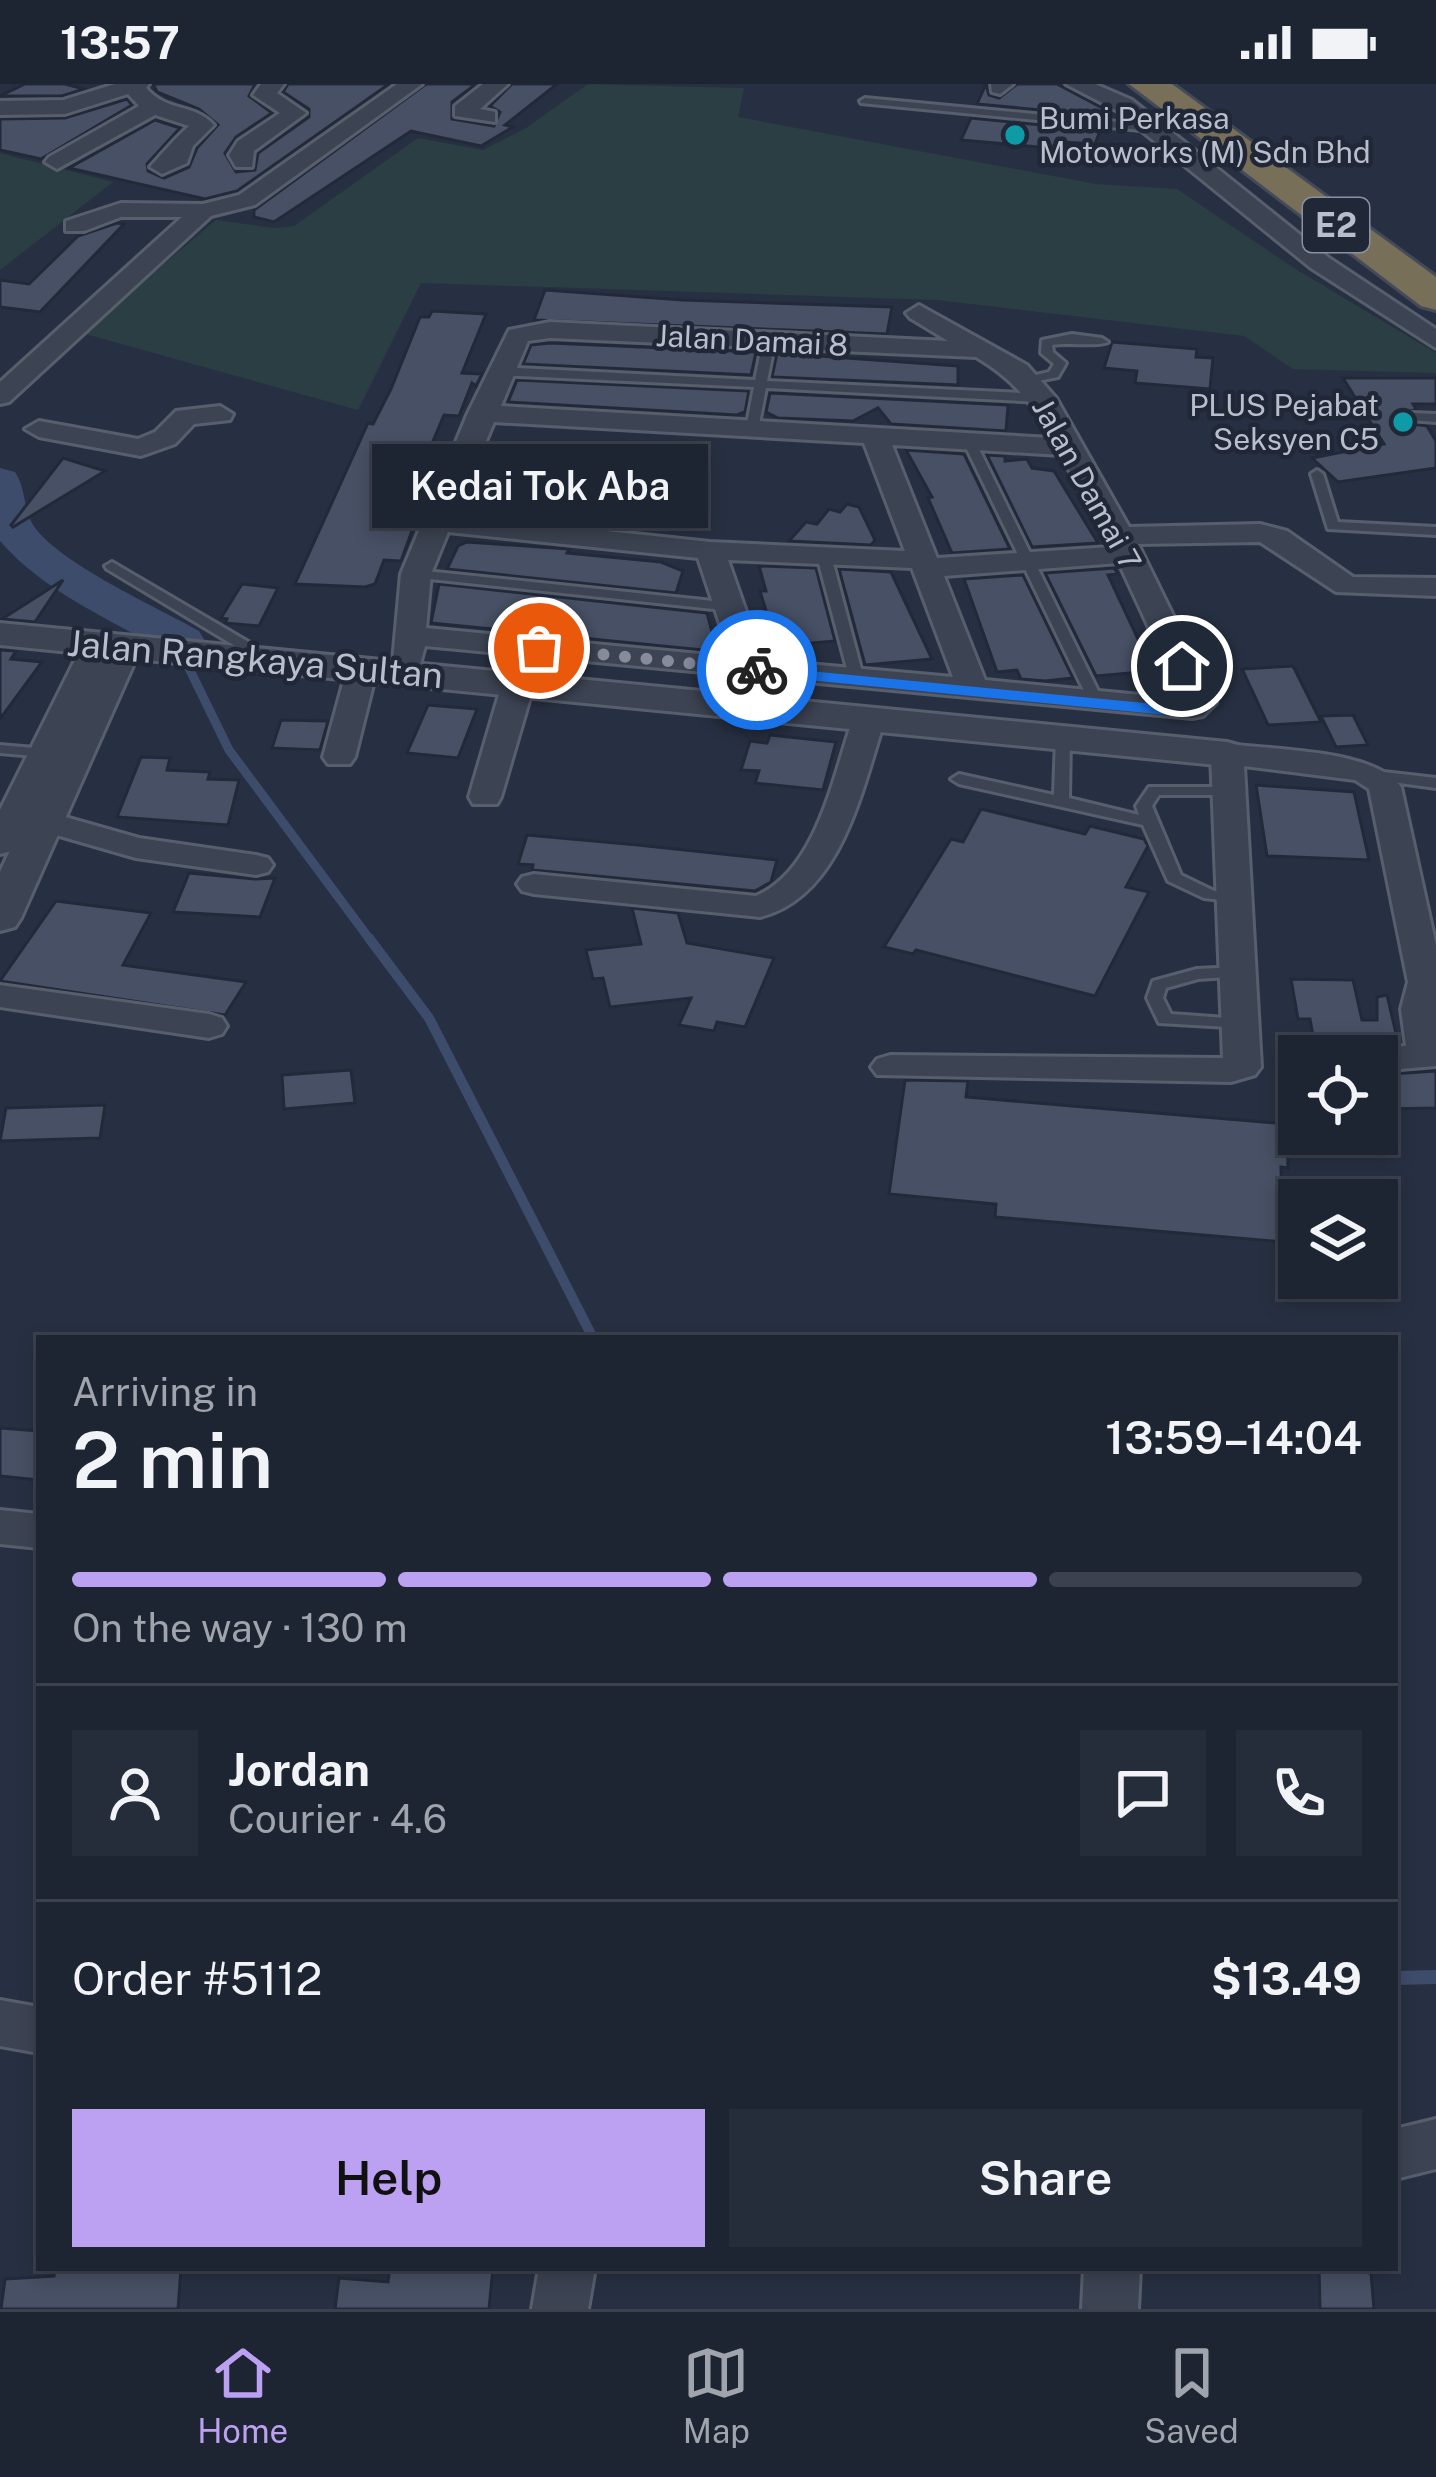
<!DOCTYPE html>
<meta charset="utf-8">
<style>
body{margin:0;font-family:"Public Sans",sans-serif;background:#252c3a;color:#f1f3f6;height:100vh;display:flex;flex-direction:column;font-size:45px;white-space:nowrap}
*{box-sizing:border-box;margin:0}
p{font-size:39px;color:#a0a4ac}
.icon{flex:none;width:66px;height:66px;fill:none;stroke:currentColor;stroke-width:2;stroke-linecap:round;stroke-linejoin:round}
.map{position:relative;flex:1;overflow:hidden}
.panel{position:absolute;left:36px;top:1251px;width:1362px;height:936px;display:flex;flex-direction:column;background:#1d2432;border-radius:0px;box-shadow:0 6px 18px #0003,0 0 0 3px #3b414d}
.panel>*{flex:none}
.tools{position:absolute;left:1278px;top:951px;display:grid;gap:24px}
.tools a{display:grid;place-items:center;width:120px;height:120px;border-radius:0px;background:#1d2432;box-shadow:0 6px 18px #0003,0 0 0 3px #3b414d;font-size:60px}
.pin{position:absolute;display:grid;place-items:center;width:102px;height:102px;color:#fff;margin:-51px;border:6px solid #fff;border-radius:50%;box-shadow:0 3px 12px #0007}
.courier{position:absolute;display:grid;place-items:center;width:120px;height:120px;margin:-60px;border:9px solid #1a73e8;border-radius:50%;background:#fff;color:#222;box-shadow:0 3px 15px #0007}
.bubble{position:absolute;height:84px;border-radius:0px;background:#1d2432;box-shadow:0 6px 18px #0003,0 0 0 3px #3b414d;font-size:39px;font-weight:600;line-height:84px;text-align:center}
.head em{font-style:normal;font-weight:600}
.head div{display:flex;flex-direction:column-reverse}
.head{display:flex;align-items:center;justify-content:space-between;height:204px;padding:0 36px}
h1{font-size:78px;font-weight:600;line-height:90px}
.bar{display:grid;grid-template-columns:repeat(4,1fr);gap:18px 12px;align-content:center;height:144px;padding:0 36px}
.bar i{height:15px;border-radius:9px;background:#3b414d}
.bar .selected{background:#bca0f2}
.bar p{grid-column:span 4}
.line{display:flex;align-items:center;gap:30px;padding:0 36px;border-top:3px solid #3b414d}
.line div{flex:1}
.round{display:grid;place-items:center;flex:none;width:126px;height:126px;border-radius:0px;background:#252c3a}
.cta{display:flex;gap:24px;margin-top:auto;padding:24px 36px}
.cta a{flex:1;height:138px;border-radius:0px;background:#bca0f2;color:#111;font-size:48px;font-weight:600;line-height:138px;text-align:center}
.cta a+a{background:#252c3a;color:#f1f3f6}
.status{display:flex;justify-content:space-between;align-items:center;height:84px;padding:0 60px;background:#1d2432;direction:ltr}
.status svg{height:33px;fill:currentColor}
.menu{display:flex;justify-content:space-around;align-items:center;height:168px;border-top:3px solid #3b414d;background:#1d2432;font-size:33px;color:#a0a4ac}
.menu a{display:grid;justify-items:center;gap:6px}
.menu .selected{color:#bca0f2}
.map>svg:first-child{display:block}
.green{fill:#2a3e43}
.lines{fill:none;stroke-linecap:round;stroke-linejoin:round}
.stream-far2{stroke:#3e4c6b;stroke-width:9}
.stream-far1{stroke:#3e4c6b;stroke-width:10}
.stream{stroke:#3e4c6b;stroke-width:14}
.river{fill:#3e4c6b;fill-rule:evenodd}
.building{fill:#475064;stroke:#222a3a;stroke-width:3}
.service-casing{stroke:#575e6c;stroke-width:6}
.minor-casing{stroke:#575e6c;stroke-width:6}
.tertiary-casing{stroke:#575e6c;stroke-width:6}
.motorway-casing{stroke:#434b5a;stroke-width:6}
.service{fill:#3c4352;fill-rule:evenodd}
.minor{fill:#3c4352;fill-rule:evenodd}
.tertiary{fill:#3c4352;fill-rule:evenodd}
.motorway{fill:#786f59;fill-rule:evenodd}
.route{fill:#1a73e8}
.done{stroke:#868c9c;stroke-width:12;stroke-dasharray:0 21.6}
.culture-dot{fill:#0f9aa8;stroke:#202838;stroke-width:4.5}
.labels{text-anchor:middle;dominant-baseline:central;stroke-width:9;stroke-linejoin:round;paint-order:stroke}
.far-poi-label{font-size:30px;fill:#b9becc;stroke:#202838;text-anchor:start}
.far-street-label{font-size:30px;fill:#b9becc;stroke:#202838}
.shield{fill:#202838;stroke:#8b91a0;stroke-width:3}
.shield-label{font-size:33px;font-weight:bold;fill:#b9becc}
.street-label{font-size:36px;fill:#b9becc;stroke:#202838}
</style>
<div class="status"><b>13:57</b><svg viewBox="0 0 49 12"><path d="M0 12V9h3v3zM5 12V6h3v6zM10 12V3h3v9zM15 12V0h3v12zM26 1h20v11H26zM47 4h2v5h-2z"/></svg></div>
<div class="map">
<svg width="1436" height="2225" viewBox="0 0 1436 2225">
<rect width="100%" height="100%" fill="#273042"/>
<g class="green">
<path d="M588 0 744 4 738 33 1096 100 1177 105 1294 184 1436 269V289L1293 285 1244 252 937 216 421 199 358 326 82 249 216 136 273 144 294 142 418 54 483 66 526 44Z"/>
<path d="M0 69 113 98 0 186Z"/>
</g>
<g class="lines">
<path class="stream-far2" d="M186 578 229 666 371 857"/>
<path class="stream-far1" d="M369 854 429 934 593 1254"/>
<path class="stream" d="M1395 1894 1436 1893"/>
<path class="river" d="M0 384 15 388C26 404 23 424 33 441 58 479 157 523 199 547L205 557 199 567 182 571 165 567C109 535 43 507 0 457Z"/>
</g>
<g class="building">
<path d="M25 0H65L84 5 62 12H0Z"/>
<path d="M153 0H255L249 12 272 29 236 53 225 69 236 88 255 86 258 69 309 33V25L283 8 288 0H389L237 107 205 115 69 84 155 36 180 44 147 80 148 87 164 94 189 83 197 64 218 41 199 25 157 8Z"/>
<path d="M426 0H476L452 18V35L494 42 500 28 490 22 512 0H557L505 41 513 43 481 62 411 47 274 138 254 133V126Z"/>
<path d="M986 0 989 11 999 14 1017 0H1057L1106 26 1104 32 977 20Z"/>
<path d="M127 15 132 21 41 75 0 66V35L65 34Z"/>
<path d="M971 34 1100 47 1095 60 1063 58 1061 65 961 56Z"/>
<path d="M117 139 124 140 40 228 0 223V196L29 200 78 152Z"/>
<path d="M545 206 683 216 892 223 887 250 534 236Z"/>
<path d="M432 227 486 230 462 289 482 290 476 302 472 299 459 332 444 331 405 424H413L406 444H413L401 477 384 476 375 500 365 503 295 500 368 339 373 340 391 305 420 233H429Z"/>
<path d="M1112 258 1197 265 1196 273 1213 274 1210 305 1135 299 1137 287 1104 284Z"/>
<path d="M550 259 756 268 751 291 523 280 531 261Z"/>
<path d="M777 269 958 282V301L772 293Z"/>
<path d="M1343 294H1436V320H1413L1416 325 1405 330 1406 339 1427 342 1436 357V384L1338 398 1312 374 1384 360Z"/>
<path d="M517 296 749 307 745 328 737 331 508 318Z"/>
<path d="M770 309 1008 321 1006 347 891 340 878 324 853 337 778 334 766 328Z"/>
<path d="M906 366 964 370 1010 465 952 469 928 414 932 413Z"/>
<path d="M987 371 1005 372V377L1027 375 1032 384 1054 387 1098 459 1032 463Z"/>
<path d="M63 374 105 387 13 443 11 441Z"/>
<path d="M847 420 859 423 875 456 871 461 789 457 806 438 817 440 829 425 840 428Z"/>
<path d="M467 458 569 465 567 469 661 478 683 487 676 509 447 485 458 462Z"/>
<path d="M759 482 816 484 835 557 777 562 760 507H766Z"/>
<path d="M1114 484 1118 490 1108 491 1153 587 1096 592 1045 489Z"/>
<path d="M839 485 891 488 932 575 865 581Z"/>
<path d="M1023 491 1073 594 1045 597 1021 595 1017 586 997 588 964 495Z"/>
<path d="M63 496 35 538 2 535Z"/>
<path d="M242 500 278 504 259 542 225 539 227 535 221 534Z"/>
<path d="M439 500 707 529 715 559 703 566 431 539Z"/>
<path d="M0 566 16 567 11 575 42 578 0 635Z"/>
<path d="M1293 582 1321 638 1268 641 1242 585Z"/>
<path d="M428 621 477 625 458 674 407 669Z"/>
<path d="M1353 631 1368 661 1336 663 1321 632Z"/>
<path d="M281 636 328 637 320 666 272 664Z"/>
<path d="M770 651 836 658 823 706 755 699 759 687 741 686 750 657 767 659Z"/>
<path d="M141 673 170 674 167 686 210 688 208 695 239 696 228 741 117 733Z"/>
<path d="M1256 701 1354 708 1369 776 1267 772Z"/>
<path d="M981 725 1085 750 1090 742 1144 755 1148 762 1126 803 1149 808 1095 912 916 866 913 870 884 863 951 755 963 758Z"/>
<path d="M527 751 638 761 777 776 771 798 755 807 532 786 533 781 518 780Z"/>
<path d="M189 789 255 795 275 794 260 833 173 828Z"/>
<path d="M56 817 151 829 123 881 246 898 225 931 0 897Z"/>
<path d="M632 824 678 829 687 859 774 874 745 943 717 938 714 947 679 941 691 914 610 923 603 894 593 895 586 866 641 860Z"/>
<path d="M1291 895 1353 896 1362 936H1377V913L1387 911 1398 958 1365 964 1315 963 1310 935H1298Z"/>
<path d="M351 986 355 1019 284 1025 282 991Z"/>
<path d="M1436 987V1024L1377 1025V991Z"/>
<path d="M905 996 968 997 966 1013 1287 1040 1288 1084 1281 1083 1283 1158 995 1133 996 1120 889 1110Z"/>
<path d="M105 1021 100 1054 0 1057 6 1024Z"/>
<path d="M0 1344 39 1347V1396L0 1392Z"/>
<path d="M55 2184H181L178 2225H1L5 2195 54 2192Z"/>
<path d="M390 2184H493L489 2225H335L339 2194 388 2198Z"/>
<path d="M1319 2184 1371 2189 1374 2225H1320Z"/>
</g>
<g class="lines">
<defs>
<g id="service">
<path d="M865 14 1151 41 1156 44 1151 47 861 19 860 17Z"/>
<path d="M1072 250 1102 254 1108 258C1097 263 1069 258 1052 261L1053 268 1066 279 1058 293 1023 300V294L1049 288 1054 280 1041 269 1042 256Z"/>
<path d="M769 253 775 257 767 297 1043 310 1049 314 1043 318 766 304 758 345 752 349 746 345 754 303 499 291 493 287 499 283 755 296 763 257Z"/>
<path d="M1413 329 1436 330V338L1409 336V330Z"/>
<path d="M966 356 976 359 1104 619 1102 622 1097 623 1090 619 964 359Z"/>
<path d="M1317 386 1323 390 1338 438 1436 443V451L1328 445 1311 390Z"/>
<path d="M824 468 831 472 864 596 862 599H852L850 596 817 472Z"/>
<path d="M112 478 272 572 274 575 272 578H262L107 485 105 482Z"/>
<path d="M416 486 732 519 739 523 732 527 411 493 409 490Z"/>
<path d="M1063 650 1070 654 1069 714 1139 731 1136 722 1149 703H1234V709L1229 711H1159L1152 722 1181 791 1214 807 1240 812 1242 815 1240 818 1204 814 1168 797 1143 741 959 700 951 695 959 690 1054 711 1056 654Z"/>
<path d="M0 661 46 665 53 669 46 673 0 669Z"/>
<path d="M1375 687 1436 694V704L1370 695 1367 692Z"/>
<path d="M1237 883 1245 888 1243 892 1198 895 1166 904 1163 914 1171 930 1240 935 1246 936 1248 940 1246 944 1159 939 1147 914 1153 897 1197 885Z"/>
</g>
<g id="minor">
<path d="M115 0H149L146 4C168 29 192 18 214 41L193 62 187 79 162 90 150 83C163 69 174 55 189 42L155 31 57 85 45 78 49 73 139 22 128 10 65 30 0 31V17L63 16Z"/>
<path d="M261 0H284L277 9 306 29 254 67 252 83H236L229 71 238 57 280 29 253 11Z"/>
<path d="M397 0H422L255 121 211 132 9 318 0 320V298L182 133H121L84 147H66V137L121 119 203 120 239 111Z"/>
<path d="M483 0H508L480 25 495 28V38L455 32V22Z"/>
<path d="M991 0H1013L1000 10 992 8Z"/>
<path d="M1066 0H1095L1132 16 1329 174 1436 245V264L1311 184 1116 26Z"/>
<path d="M919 221 1027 281 1056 314 1129 443 1260 440 1287 447 1353 493 1436 494V512L1336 508 1260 458 1138 460 1216 619 1203 632 1192 634 765 594 759 617 748 619 732 610 735 591 425 562 419 584H397L393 577 401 490 468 329 509 246 550 238 948 257 910 234 906 229ZM550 254 976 273C1013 295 1031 317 1051 354L501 322 528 257ZM494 338 864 359 905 467 710 458 455 431ZM892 361 1061 371 1111 463 937 474ZM448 448 698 474 731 573 426 544 431 490ZM728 476 912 484 953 593 763 576ZM1119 479 1182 615 985 596 944 492Z"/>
<path d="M220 322 233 330 230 336 194 340 175 360 141 372 39 353 25 345 39 337 138 355 155 348 176 327Z"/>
<path d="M98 551 113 560 29 735 44 727 139 754 256 771 268 774 273 781 268 788 256 791 136 774 32 744 28 737 12 767 0 770V726L83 560Z"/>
<path d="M362 576 377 585 355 673 350 680H328L323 673 347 585Z"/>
<path d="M518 591 534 600 501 713 497 720H473L469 713 502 600Z"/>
<path d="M869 626 885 635C862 704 842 813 760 833L534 810 522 807 517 800 522 793 534 790 756 812C817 786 833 692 853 635Z"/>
<path d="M1227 660C1273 666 1374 665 1401 703L1436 862V982L1377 987V972H1360L1377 963 1406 962 1401 925 1408 898 1369 705 1355 696 1244 682 1261 983 1255 991 1231 998 877 991 871 983 877 975 890 971 1223 974 1211 670Z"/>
<path d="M0 901 209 930 222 934 227 942 222 950 209 954 0 923Z"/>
<path d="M0 1426 39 1430V1464L0 1460Z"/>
<path d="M0 1916 39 1923V1969L0 1962Z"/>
<path d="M1436 2035V2085L1395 2095V2045Z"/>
<path d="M539 2184H595L588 2225H532Z"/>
<path d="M1084 2184H1140L1138 2225H1082Z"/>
</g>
<path id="tertiary" d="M0 539 1227 658 1241 662 1247 670 1241 678 1227 682 136 575 21 834 15 843 0 847V788L100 571 0 561Z"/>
<path id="motorway" d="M1129 0H1172L1436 193V226L1421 222Z"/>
</defs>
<use href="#service" class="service-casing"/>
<use href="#minor" class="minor-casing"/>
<use href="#tertiary" class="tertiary-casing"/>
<use href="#motorway" class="motorway-casing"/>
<use href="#service" class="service"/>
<use href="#minor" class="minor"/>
<use href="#tertiary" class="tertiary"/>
<use href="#motorway" class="motorway"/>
</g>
<path class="route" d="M1177 579H1188L1208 620 1177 632 757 591 749 586 757 582 1176 622 1191 617Z"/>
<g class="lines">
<path class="done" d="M539 564 757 586"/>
</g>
<g class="culture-dot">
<circle cx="1015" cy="51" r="12"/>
<circle cx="1403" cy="338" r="12"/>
</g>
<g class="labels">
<g class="far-poi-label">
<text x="1039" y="34">Bumi Perkasa<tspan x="1039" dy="34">Motoworks (M) Sdn Bhd</tspan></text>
<text x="1379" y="321" text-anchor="end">PLUS Pejabat<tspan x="1379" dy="34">Seksyen C5</tspan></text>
</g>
<g class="far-street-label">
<text transform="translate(752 256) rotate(3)">Jalan Damai 8</text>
<text transform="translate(1087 400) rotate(61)">Jalan Damai 7</text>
</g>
<rect class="shield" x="1303" y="114" width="66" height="54" rx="9"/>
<g class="shield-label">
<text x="1336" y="141">E2</text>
</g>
<g class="street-label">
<text transform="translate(255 575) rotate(5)">Jalan Rangkaya Sultan</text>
</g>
</g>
</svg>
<div class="tools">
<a><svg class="icon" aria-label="locate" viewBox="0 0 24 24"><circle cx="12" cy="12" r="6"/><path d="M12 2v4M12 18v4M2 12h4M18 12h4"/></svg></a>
<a><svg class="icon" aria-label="layers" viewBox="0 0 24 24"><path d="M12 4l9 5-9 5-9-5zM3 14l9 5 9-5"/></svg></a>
</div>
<div class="pin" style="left:539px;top:564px;background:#ea580c"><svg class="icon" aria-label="bag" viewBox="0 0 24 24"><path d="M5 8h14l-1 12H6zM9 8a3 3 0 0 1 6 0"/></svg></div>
<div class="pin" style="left:1182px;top:582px;background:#1f2937"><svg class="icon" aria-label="home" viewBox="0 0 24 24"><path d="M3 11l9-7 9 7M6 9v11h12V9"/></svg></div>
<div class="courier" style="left:757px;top:586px"><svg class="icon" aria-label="bike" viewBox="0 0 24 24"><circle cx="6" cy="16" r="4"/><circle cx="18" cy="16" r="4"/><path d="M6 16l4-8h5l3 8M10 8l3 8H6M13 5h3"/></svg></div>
<div class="bubble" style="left:372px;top:360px;width:336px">Kedai Tok Aba</div>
<section class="panel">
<div class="head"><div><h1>2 min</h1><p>Arriving in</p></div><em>13:59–14:04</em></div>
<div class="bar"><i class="selected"></i><i class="selected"></i><i class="selected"></i><i></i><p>On the way · 130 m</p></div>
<div class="line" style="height:216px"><a class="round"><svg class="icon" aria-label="person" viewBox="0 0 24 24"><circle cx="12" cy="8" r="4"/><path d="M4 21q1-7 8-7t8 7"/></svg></a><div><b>Jordan</b><p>Courier · 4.6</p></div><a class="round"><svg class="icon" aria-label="chat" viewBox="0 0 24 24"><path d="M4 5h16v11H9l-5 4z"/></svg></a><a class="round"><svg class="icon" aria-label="phone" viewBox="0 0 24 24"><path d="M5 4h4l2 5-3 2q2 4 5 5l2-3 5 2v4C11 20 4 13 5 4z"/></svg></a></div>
<div class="line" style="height:156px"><div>Order #5112</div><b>$13.49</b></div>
<div class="cta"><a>Help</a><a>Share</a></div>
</section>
</div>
<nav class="menu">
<a class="selected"><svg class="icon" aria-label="home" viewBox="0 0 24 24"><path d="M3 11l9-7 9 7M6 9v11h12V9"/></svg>Home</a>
<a><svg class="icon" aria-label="map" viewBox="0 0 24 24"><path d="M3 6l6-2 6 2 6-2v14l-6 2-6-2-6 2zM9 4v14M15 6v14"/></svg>Map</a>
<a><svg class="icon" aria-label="saved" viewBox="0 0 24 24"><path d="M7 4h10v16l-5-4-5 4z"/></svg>Saved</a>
</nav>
